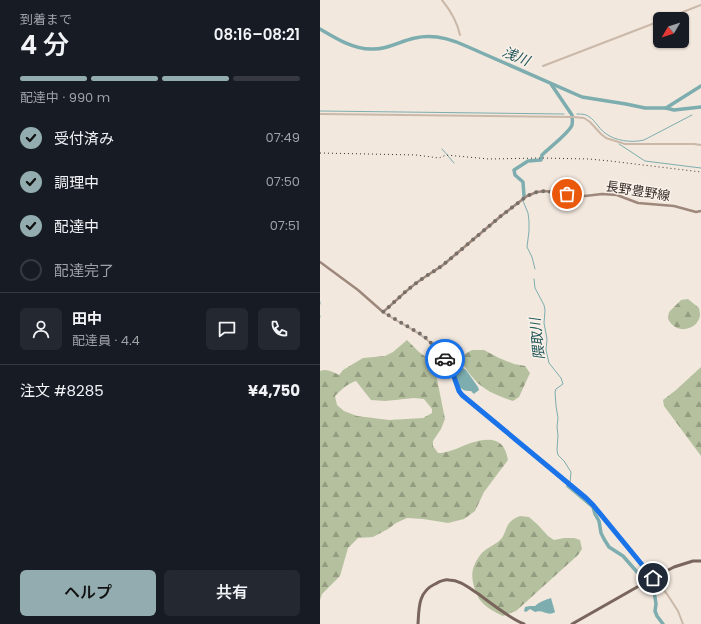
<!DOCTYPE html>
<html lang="ja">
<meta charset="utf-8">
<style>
body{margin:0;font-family:Poppins,"Noto Sans JP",sans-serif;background:#242831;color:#f1f3f6;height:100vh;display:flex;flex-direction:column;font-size:15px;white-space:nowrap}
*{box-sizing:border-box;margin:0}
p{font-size:13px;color:#9ea1a6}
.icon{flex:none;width:22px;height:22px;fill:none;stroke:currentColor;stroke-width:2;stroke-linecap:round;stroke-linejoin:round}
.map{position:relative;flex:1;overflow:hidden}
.drawer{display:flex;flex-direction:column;background:#171b24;width:320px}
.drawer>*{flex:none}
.needle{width:26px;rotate:231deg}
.buttons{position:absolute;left:333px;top:12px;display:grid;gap:8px}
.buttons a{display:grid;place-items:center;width:36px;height:36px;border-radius:6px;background:#171b24;box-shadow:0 1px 3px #0004;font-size:20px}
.pin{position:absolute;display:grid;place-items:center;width:34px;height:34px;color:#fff;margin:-17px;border:2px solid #fff;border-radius:50%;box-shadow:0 1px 4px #0007}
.courier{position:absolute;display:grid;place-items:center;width:40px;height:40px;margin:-20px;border:3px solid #1a73e8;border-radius:50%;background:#fff;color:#222;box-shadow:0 1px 5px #0007}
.overview em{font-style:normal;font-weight:600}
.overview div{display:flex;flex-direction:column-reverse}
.overview{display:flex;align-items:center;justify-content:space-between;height:68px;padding:0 20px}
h1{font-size:26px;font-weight:600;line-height:30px}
.bar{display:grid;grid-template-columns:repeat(4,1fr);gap:6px 4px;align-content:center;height:48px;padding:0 20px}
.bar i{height:5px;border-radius:3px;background:#363941}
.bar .selected{background:#92acaf}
.bar p{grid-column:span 4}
.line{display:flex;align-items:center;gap:10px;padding:0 20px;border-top:1px solid #363941}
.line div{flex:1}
.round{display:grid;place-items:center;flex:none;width:42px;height:42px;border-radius:6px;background:#242831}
ol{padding:0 20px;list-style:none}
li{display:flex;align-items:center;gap:12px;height:44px}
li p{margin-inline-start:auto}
li .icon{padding:4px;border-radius:50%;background:#92acaf;color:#111;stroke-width:4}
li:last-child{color:#9ea1a6}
li i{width:22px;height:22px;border:2px solid #363941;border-radius:50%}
.primary-button{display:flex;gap:8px;margin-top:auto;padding:8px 20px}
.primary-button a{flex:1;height:46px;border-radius:6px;background:#92acaf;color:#111;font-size:16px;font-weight:600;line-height:46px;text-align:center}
.primary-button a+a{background:#242831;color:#f1f3f6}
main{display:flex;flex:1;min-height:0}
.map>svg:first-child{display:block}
.forest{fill:url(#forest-firs);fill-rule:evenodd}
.water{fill:#7dadaf}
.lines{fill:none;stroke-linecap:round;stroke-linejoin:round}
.stream{stroke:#7dadaf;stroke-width:1}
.river{stroke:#7dadaf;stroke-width:3.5}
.tertiary{stroke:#cab8a9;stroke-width:2}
.secondary{stroke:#9e877b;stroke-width:2.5}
.primary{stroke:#79655b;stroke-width:3}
.rail{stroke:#372e29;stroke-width:1;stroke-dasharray:1 3;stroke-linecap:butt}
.done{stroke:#786f68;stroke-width:4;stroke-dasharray:0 7.2}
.route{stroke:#1a73e8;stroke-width:5}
.labels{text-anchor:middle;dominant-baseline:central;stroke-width:3;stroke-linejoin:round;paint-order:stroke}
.street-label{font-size:13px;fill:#372e29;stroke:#faf2ea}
.water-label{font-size:14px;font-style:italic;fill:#1f5558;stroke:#faf2ea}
</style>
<main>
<section class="drawer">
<div class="overview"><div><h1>4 分</h1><p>到着まで</p></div><em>08:16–08:21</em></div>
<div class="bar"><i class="selected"></i><i class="selected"></i><i class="selected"></i><i></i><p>配達中 · 990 m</p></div>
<ol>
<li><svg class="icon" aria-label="check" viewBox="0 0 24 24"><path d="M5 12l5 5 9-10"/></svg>受付済み<p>07:49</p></li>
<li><svg class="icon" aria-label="check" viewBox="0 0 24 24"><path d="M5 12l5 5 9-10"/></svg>調理中<p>07:50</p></li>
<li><svg class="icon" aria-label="check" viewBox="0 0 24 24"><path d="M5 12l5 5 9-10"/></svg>配達中<p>07:51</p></li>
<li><i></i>配達完了</li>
</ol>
<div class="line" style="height:72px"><a class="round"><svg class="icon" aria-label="person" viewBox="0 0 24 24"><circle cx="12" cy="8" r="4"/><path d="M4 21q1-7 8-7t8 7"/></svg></a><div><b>田中</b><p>配達員 · 4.4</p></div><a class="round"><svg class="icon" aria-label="chat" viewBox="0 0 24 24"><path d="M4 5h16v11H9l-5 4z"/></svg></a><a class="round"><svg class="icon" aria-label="phone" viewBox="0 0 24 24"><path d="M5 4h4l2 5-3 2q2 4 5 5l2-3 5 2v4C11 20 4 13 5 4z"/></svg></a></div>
<div class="line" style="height:52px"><div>注文 #8285</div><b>¥4,750</b></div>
<div class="primary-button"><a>ヘルプ</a><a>共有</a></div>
</section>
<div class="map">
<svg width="381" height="624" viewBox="0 0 381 624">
<defs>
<pattern id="forest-firs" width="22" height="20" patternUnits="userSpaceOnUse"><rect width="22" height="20" fill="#b5c19e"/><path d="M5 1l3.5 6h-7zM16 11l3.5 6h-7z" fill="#949d81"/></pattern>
</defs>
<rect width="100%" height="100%" fill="#f2e8de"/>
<g class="forest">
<path d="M368 299 379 308C379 310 380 312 380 314 380 325 367 332 357 328 353 326 350 323 348 319L349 312 361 300Z"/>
<path d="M87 340 99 352 110 360 116 374 125 419 121 429 113 441V446L118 453C125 453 129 451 136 449 148 444 159 439 172 440 183 442 186 450 188 460L164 492 155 511 144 519 128 523 103 519 87 518 76 523 68 529 53 537 38 538 28 548 20 576 2 594 0 600V371C7 368 13 372 19 375L23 370 43 358 65 356 73 352ZM36 381 51 400 65 401 94 398 104 399 112 409V413L103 418 69 420 37 416 24 411 17 405 15 396C22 389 27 384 36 381Z"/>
<path d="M152 350H164L179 358 194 364 205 366 210 373 199 397 193 401C179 396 164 391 154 379 149 374 146 368 142 363L145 354Z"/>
<path d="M381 367V456L344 406 343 400 356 390Z"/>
<path d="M200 516 209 517 218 525 228 536 234 540 244 538H254L260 540 262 549 258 555 196 611 183 616C175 612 166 608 160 600 158 598 157 594 156 592 150 577 151 567 161 554 166 548 173 546 179 541 189 532 182 523 200 516Z"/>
</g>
<g class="water">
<path d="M143 368 146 370 158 387 159 390 155 393 154 394 151 391C139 391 138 385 135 375Z"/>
<path d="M231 598 235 612C228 617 223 609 215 612L210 609 206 612 204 611 205 607 210 606H215C219 602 225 600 231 598Z"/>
</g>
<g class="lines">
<g class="stream">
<path d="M0 111 244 114"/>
<path d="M257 114C260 114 264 114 266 115 274 118 278 128 285 133 295 141 312 143 324 140L372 115"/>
<path d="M299 144 325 161 381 168"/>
<path d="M122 149 134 163"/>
<path d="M203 201 208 213 209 221V231L207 247 212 257 215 269"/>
<path d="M214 279 215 288 224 305 225 310 224 323 227 339 226 350 229 363 241 378 243 384 236 389 235 392 236 406 238 418 237 427 238 435 237 450 238 455 244 461 251 472 250 483"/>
<path d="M0 302V304"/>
<path d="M0 316V317"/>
</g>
<g class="river">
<path d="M0 29C15 38 33 49 51 49 67 50 80 41 95 38 112 34 131 39 146 46L262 97 306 104 325 108H346L381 86"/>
<path d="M346 108 354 110 381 107"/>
<path d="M204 196 203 182 195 175 194 170 208 161 221 160 222 155C229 148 250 132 252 125 253 122 252 118 252 115L231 84"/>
<path d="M248 486 273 507 275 514 279 521 281 533 284 539 289 547 303 556 317 572 331 584 334 591 336 604 335 611 337 616 343 624"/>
</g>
<g class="tertiary">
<path d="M122 0C131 11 137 21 140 35"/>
<path d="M345 19 381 5"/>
<path d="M223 66 340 21"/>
<path d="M0 114 253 117 264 118 270 122 281 134 286 138 305 144H374L381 145"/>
<path d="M63 312C83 326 105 333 121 354 126 360 131 367 133 375 135 380 136 385 139 390 141 394 145 398 149 401L266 499 273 505 347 594 358 611 363 624"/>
</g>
<path class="secondary" d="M0 262 38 290 63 312C76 301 88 288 102 279 109 274 116 270 123 265L181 216 207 196 217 192 225 191 237 193 265 196 282 194 297 195 318 203 354 206 376 212 381 211"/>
<g class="primary">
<path d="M98 624C99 608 98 592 115 584 119 582 124 579 129 580 140 580 149 588 157 593 171 603 189 618 204 624"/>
<path d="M252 624 333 578 354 567 373 561H381"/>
</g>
<path class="rail" d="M0 153 96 155 119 158 126 155 169 159 221 158 269 159 290 161 381 172"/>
</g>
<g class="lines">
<path class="done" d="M125 359 112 344 104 336 63 312C76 301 88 288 102 279 109 274 116 270 123 265L181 216 207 196 217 192 225 191 247 194"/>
<path class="route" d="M125 359 133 374 139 391 142 395 266 498 273 505 333 578"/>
</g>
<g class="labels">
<g class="street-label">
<text transform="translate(318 191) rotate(9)">長野豊野線</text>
</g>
<g class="water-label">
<text transform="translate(196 56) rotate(23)">浅川</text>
<text transform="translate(217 339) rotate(-96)">隈取川</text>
</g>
</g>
</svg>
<div class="buttons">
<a><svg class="needle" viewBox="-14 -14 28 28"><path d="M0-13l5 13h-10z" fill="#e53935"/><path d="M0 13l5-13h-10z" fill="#9ea1a6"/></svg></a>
</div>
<div class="pin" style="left:247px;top:194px;background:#ea580c"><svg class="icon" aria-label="bag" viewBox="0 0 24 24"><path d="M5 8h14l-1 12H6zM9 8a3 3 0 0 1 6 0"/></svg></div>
<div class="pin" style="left:333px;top:578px;background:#1f2937"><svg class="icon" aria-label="home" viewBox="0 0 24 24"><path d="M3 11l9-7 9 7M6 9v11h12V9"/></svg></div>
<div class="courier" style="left:125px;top:359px"><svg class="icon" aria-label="car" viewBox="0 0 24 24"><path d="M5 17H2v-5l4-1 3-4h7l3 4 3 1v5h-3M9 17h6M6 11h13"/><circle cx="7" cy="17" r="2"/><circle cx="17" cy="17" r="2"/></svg></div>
</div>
</main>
